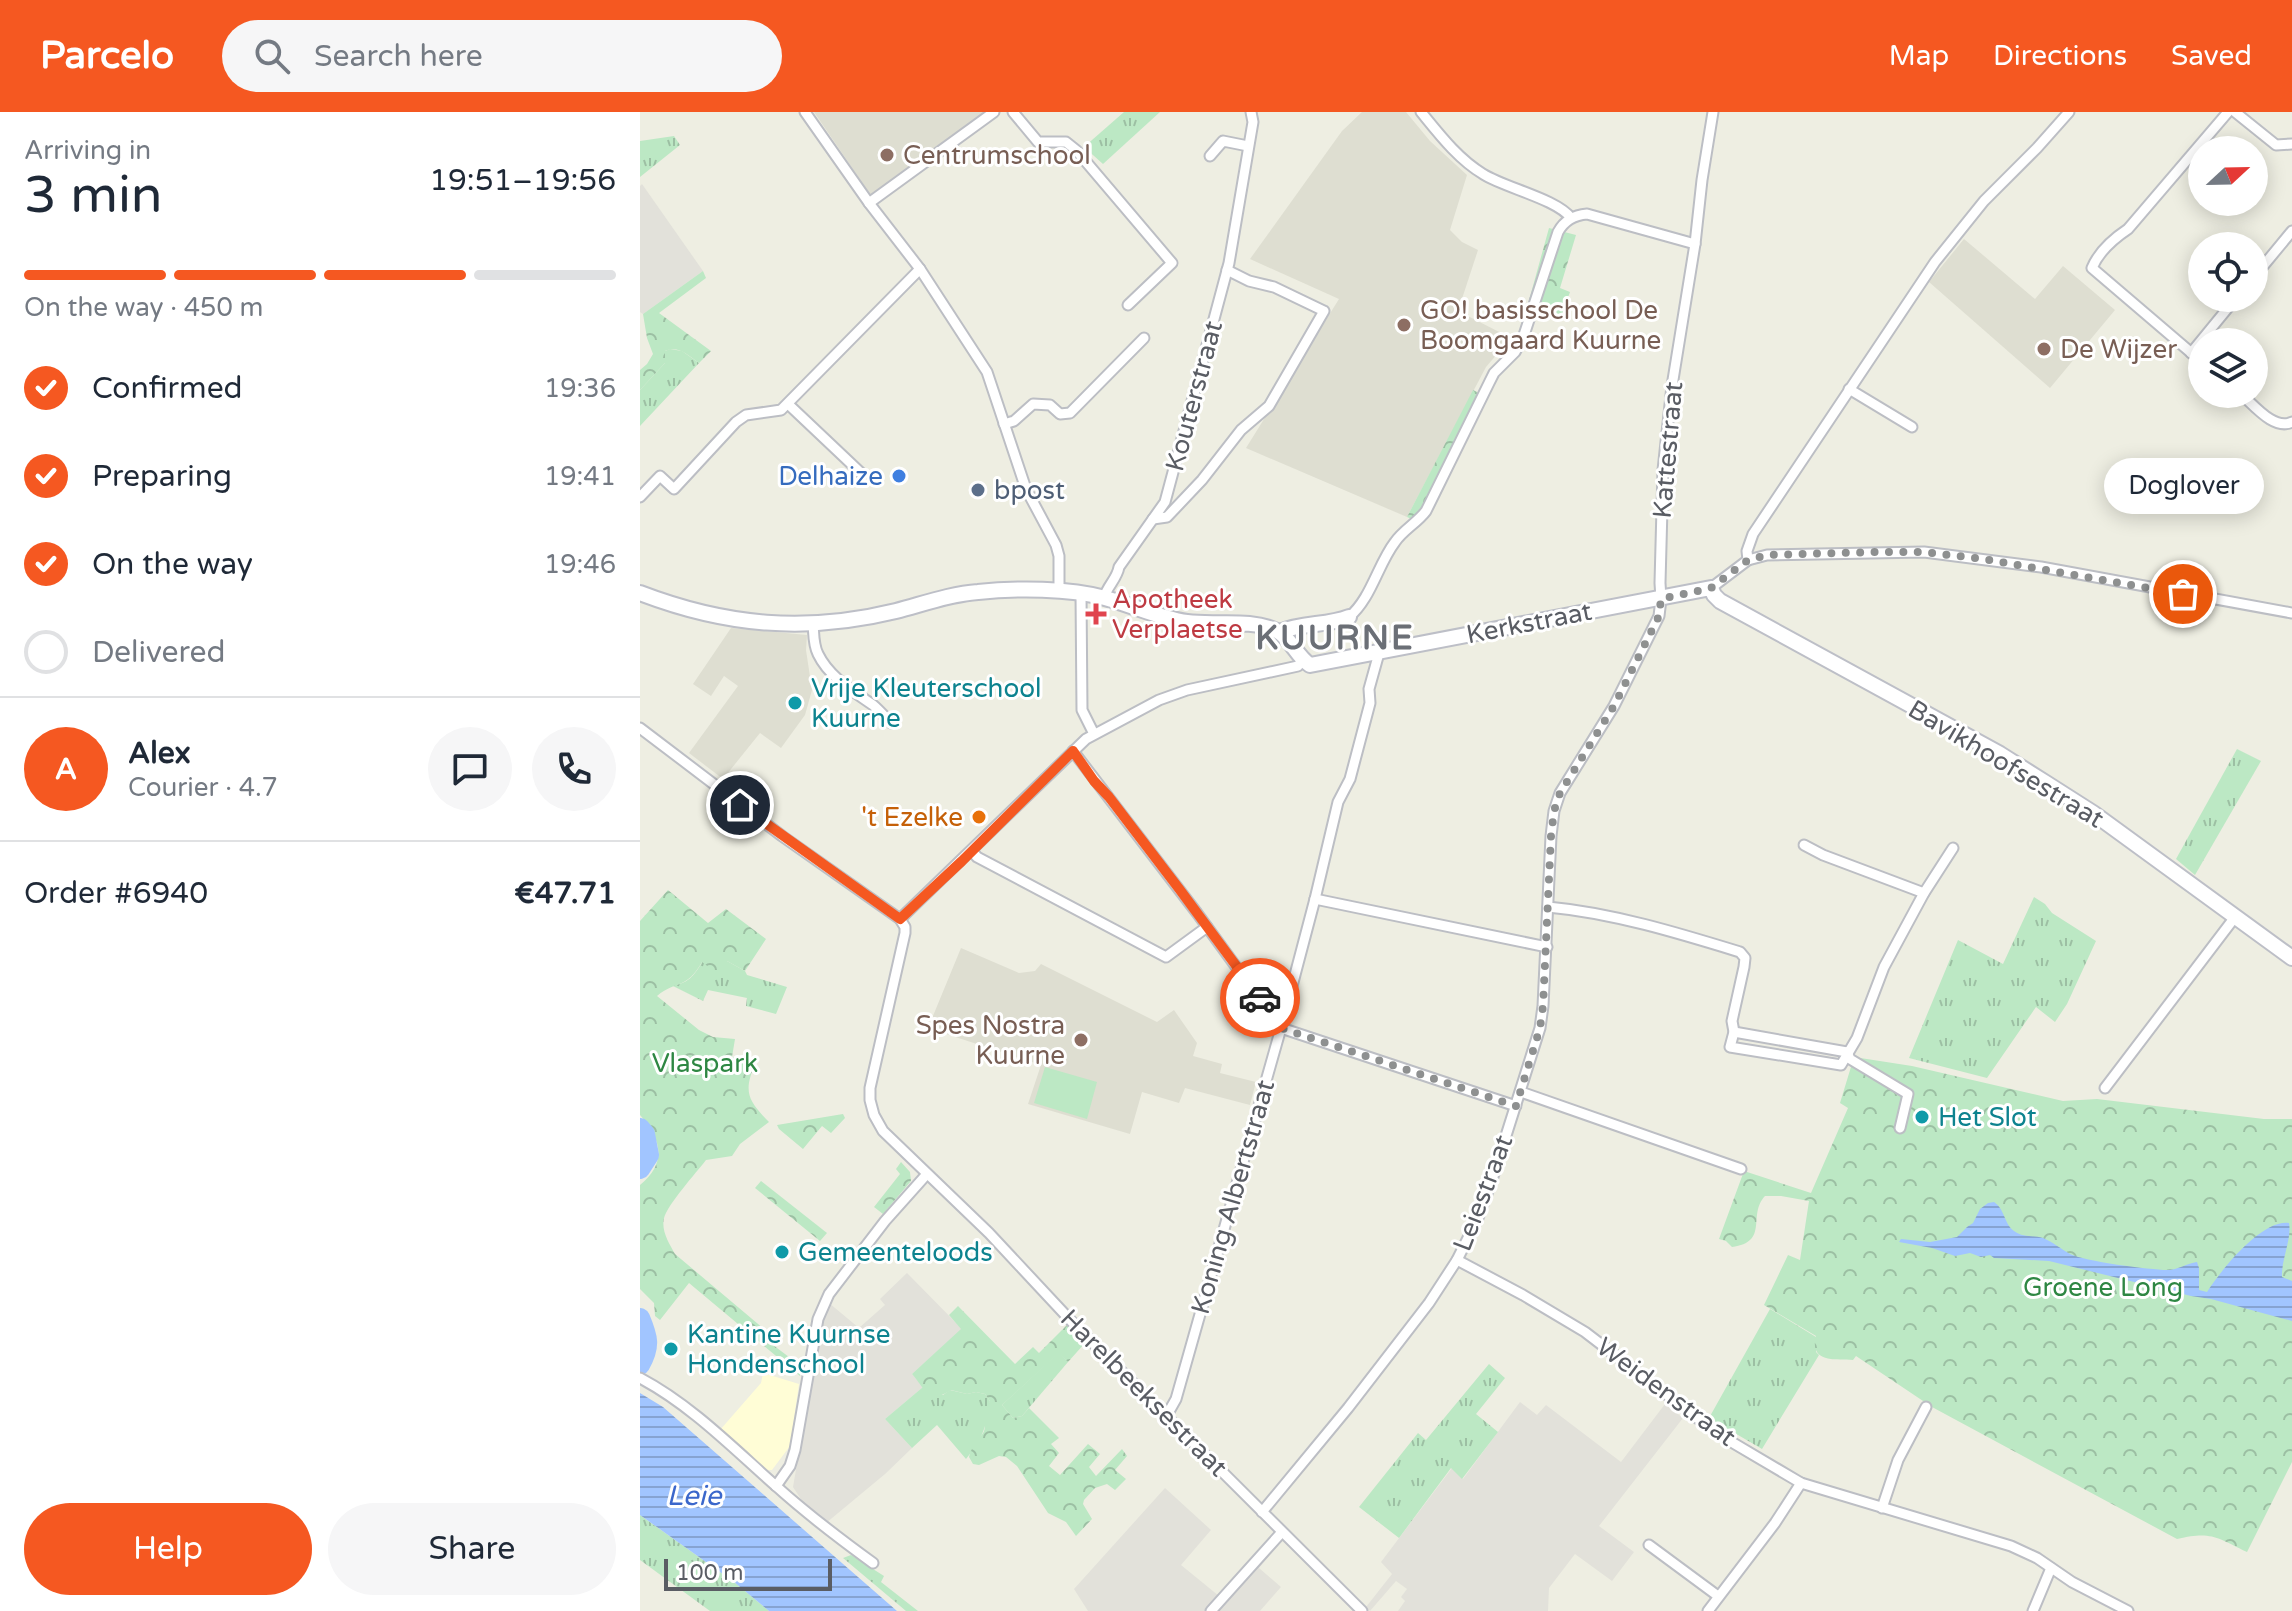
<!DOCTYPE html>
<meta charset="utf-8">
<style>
body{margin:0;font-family:"Varela Round",sans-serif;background:#f6f6f7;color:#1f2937;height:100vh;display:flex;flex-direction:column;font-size:30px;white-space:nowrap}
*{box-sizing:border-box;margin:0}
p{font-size:26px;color:#747a83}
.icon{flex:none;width:44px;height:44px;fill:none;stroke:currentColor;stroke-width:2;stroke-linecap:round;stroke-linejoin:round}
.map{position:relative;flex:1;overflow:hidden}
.details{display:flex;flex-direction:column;background:#fff;width:640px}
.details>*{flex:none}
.needle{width:52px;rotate:68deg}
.controls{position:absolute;left:1548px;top:24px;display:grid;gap:16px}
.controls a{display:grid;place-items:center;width:80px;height:80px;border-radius:50%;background:#fff;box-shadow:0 4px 20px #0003;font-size:40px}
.scale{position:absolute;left:24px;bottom:20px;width:168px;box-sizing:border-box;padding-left:8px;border:4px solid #5a5d64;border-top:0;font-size:22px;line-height:28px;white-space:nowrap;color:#5a5d64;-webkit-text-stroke:6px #fff;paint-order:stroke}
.pin{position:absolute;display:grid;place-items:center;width:68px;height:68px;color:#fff;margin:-34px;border:4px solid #fff;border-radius:50%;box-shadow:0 2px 8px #0007}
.courier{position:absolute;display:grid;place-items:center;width:80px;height:80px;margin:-40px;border:6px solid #f55821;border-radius:50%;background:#fff;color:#222;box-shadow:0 2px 10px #0007}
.bubble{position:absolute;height:56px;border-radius:28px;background:#fff;box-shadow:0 4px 20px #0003;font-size:26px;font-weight:600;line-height:56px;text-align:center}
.overview em{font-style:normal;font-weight:600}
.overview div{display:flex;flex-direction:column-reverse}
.overview{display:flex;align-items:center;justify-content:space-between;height:136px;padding:0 24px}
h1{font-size:52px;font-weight:600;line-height:60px}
.bar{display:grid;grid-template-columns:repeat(4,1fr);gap:12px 8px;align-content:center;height:96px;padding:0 24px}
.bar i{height:10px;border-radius:6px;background:#e0e1e3}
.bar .current{background:#f55821}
.bar p{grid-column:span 4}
.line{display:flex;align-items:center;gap:20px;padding:0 24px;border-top:2px solid #e0e1e3}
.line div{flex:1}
.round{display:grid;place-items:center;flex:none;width:84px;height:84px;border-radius:42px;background:#f6f6f7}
ol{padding:0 24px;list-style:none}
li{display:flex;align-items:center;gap:24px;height:88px}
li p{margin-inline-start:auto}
li .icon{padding:8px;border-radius:50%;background:#f55821;color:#fff;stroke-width:4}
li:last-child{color:#747a83}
li i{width:44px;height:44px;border:4px solid #e0e1e3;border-radius:50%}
.cta{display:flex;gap:16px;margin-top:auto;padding:16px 24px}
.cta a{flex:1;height:92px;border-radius:48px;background:#f55821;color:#fff;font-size:32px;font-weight:600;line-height:92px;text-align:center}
.cta a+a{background:#f6f6f7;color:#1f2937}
header{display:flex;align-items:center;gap:48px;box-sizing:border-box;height:112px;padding:0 40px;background:#f55821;color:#fff}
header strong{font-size:38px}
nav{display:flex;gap:44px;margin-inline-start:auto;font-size:28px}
.search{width:560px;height:72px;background:#f6f6f7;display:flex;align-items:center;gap:20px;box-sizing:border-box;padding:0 28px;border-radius:44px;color:#747a83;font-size:30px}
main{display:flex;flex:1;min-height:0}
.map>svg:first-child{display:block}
.commercial{fill:#fffdd6}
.industrial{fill:#e2e1da}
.education{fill:#deded1}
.grass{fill:url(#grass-tufts)}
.forest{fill:url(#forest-crowns)}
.pitch{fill:#bce8c4}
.water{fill:url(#water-rules)}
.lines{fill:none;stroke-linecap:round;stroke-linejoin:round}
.river{stroke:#a1c5ff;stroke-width:20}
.street-casing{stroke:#bcbec4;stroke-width:13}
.secondary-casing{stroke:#bdbfc7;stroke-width:18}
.street{stroke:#fff;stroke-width:9}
.secondary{stroke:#fff;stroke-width:14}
.done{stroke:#8e9090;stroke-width:8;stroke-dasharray:0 14.4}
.route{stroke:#f55821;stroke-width:10}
.education-dot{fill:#8d6e63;stroke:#fff;stroke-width:3}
.shop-dot{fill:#3f7fe0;stroke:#fff;stroke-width:3}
.service-dot{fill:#5c6f8a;stroke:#fff;stroke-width:3}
.health-dot{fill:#e0444e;stroke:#fff;stroke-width:3}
.culture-dot{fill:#0f9aa8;stroke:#fff;stroke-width:3}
.food-dot{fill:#e8710a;stroke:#fff;stroke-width:3}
.labels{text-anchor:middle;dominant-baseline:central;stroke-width:6;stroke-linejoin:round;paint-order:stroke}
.education-label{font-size:26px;fill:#785e54;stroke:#fff;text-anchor:start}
.street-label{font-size:26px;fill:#5a5d64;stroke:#fff}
.shop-label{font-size:26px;fill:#366cbe;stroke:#fff;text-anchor:end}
.service-label{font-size:26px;fill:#4e5e75;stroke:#fff;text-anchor:start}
.health-label{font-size:26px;fill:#be3a42;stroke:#fff;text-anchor:start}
.culture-label{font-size:26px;fill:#0d838f;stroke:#fff;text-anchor:start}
.food-label{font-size:26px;fill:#c56008;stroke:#fff;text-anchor:end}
.park-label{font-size:26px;fill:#2e8743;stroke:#fff}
.water-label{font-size:28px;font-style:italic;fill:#3b67cb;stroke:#fff}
.district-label{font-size:34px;font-weight:bold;letter-spacing:2px;fill:#6b6f76;stroke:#fff}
</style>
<header>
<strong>Parcelo</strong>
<div class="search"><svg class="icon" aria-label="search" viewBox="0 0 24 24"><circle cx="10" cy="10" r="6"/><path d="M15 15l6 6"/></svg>Search here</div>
<nav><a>Map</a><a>Directions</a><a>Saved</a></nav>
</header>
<main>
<section class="details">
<div class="overview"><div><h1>3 min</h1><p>Arriving in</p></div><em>19:51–19:56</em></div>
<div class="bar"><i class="current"></i><i class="current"></i><i class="current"></i><i></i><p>On the way · 450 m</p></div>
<ol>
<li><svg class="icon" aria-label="check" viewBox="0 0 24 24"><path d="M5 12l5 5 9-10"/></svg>Confirmed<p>19:36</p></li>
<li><svg class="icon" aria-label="check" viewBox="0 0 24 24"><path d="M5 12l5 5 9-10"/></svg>Preparing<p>19:41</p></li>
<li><svg class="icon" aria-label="check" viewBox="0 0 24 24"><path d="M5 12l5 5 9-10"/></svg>On the way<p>19:46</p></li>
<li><i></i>Delivered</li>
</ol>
<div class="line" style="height:144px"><b class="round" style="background:#f55821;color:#fff">A</b><div><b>Alex</b><p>Courier · 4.7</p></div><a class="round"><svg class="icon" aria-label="chat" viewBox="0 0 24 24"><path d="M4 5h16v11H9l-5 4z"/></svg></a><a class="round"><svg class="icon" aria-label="phone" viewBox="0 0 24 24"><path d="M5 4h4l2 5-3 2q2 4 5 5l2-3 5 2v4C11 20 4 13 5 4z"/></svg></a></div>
<div class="line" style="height:104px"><div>Order #6940</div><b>€47.71</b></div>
<div class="cta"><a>Help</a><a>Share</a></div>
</section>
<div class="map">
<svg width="1652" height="1499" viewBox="0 0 1652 1499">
<defs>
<pattern id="grass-tufts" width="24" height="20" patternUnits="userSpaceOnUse" patternTransform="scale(2)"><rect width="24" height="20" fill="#bce8c4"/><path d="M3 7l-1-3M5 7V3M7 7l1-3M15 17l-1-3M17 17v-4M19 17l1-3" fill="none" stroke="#9cbfa3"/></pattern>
<pattern id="forest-crowns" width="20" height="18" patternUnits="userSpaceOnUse" patternTransform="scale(2)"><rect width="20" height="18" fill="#bce8c4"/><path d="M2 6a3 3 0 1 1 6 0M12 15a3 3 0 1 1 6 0" fill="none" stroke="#9cbfa3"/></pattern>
<pattern id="water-rules" width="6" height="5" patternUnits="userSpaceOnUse" patternTransform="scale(2)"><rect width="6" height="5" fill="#a1c5ff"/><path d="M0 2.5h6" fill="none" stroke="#86a3d2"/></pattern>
</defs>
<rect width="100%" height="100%" fill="#eeeee2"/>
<path class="commercial" d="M123 1261 159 1272 150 1334 132 1358H124L80 1318 121 1271Z"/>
<g class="industrial">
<path d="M2 72 63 159 3 202 0 200V74Z"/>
<path d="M267 1161 322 1217 272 1262 283 1275 245 1307 272 1336 245 1362 186 1411 171 1402 153 1375 179 1224 189 1191 219 1216 245 1193 240 1187Z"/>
<path d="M880 1290 897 1303 906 1293 981 1350 1025 1292 1043 1306 959 1414 994 1440 972 1469 935 1442 909 1476 908 1499H758L765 1489 761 1485 767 1477 756 1469 730 1499 726 1495 752 1462 741 1450 812 1356 823 1367Z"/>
<path d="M525 1376 571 1418 541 1453 579 1484 633 1425 640 1431 619 1456 641 1475 620 1499H448L434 1477Z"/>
</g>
<g class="education">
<path d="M174 0H350L232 85Z"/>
<path d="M722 0H766L790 29 827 63 810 118 822 130 838 138 818 199 871 226 846 255 767 405 606 336 699 187 610 147 702 19Z"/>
<path d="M1324 127 1395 187 1423 154 1475 198 1410 276 1289 170Z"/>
<path d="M91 516 167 523 166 538 172 578 165 603 141 636 120 621 83 667 49 641 98 574 84 564 71 584 53 572Z"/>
<path d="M321 836 379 861 395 859 401 852 517 910 534 898 557 931 553 944 582 952 580 961 616 970 610 993 545 976 539 991 502 980 490 1022 388 992 401 953 288 916Z"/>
</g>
<g class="grass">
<path d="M484 0H520L463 52 444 35Z"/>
<path d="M34 24 40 33 0 65V29Z"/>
<path d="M30 237 42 239 59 251 0 314V278L25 251V239Z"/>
<path d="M1597 637 1621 649 1555 763 1536 747Z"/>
<path d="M1394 785 1405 792 1412 801 1456 829 1427 892 1415 910 1396 895 1347 966 1269 946 1318 828 1363 852Z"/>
<path d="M87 849 105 859 107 863 147 875 136 902 106 894 107 886 68 878 63 889 31 873C47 873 55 863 62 850Z"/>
<path d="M1130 1197 1176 1225V1240L1179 1243 1122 1337 1069 1306Z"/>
<path d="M419 1240 428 1250 382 1304 373 1306 362 1293Z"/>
<path d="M849 1252 865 1266 836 1302 858 1320 822 1367 811 1356 759 1426 719 1395 778 1321 786 1328Z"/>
<path d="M283 1275 303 1283 310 1278 327 1282 336 1280 345 1282 350 1289C346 1316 343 1326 326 1347L297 1313 272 1336 245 1307Z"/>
<path d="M0 1403 94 1470 129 1499H70L0 1448Z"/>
<path d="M211 1443 244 1464 241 1470 278 1499H266L203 1446Z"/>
</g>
<g class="forest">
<path d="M909 116 936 123 920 176 930 180 921 205 888 192Z"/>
<path d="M63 159 66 166 19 201 71 239 59 251C49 244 38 233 25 239V251L0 278V258L7 252 13 242 7 226 3 202Z"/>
<path d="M833 278 841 282 785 392 776 409 767 405Z"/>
<path d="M28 778 68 811 86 797 126 827 105 859 87 849 78 862 62 850C46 878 38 867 17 884L59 918 73 925 95 927 92 945 116 950C103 979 107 988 129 1010L100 1032 92 1044 66 1048C56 1061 28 1092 24 1106 21 1119 29 1131 35 1142L137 1228 133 1233 161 1254 160 1264 49 1171 20 1208 15 1204 14 1191 0 1177V1073C28 1050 21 1027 0 1003V809Z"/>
<path d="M1214 945 1272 954 1423 989 1457 987 1624 1007H1652V1350L1607 1440C1576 1425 1571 1419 1537 1427L1292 1295 1216 1244 1213 1248C1195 1247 1169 1251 1176 1224L1124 1193 1148 1143 1160 1148 1169 1089 1141 1084H1125C1107 1103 1130 1130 1092 1135L1086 1129 1079 1127 1104 1059 1171 1081 1208 996 1200 991Z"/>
<path d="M203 1002 205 1006 191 1021 182 1014 163 1037 139 1017 137 1013Z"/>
<path d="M261 1050 270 1060 271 1069 243 1102 234 1095 260 1062 256 1057Z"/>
<path d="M121 1069 187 1121 180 1129 115 1076Z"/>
<path d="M318 1194 375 1252 393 1235 399 1241 428 1212 445 1231 428 1250 419 1241 362 1293 373 1306 382 1304 389 1296 419 1326 411 1332 419 1341 409 1354 420 1363 448 1332 460 1342 449 1355 456 1364 482 1337 487 1344 475 1358 486 1367 475 1378 467 1372 455 1376 444 1388 443 1392 452 1407 436 1424 426 1410 408 1401 377 1354 366 1345 359 1344 339 1353 333 1352 329 1345C330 1341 332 1336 334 1333 342 1320 348 1322 343 1304L350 1289 345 1282 336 1280 327 1282 311 1278C289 1293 285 1277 272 1262L321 1217 309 1203Z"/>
</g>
<path class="pitch" d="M405 955 457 970 447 1007 394 991Z"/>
<g class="water">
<path d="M1354 1090C1365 1097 1364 1112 1374 1119 1383 1126 1393 1123 1403 1126 1413 1130 1421 1137 1430 1142 1443 1149 1511 1158 1527 1158 1538 1158 1547 1151 1557 1150L1559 1156V1178L1567 1180C1581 1158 1622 1107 1649 1111 1652 1127 1641 1148 1642 1165L1652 1169V1209L1571 1187 1551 1184 1409 1149 1354 1146 1350 1143 1341 1145 1330 1141 1315 1144 1292 1136 1259 1130 1261 1127 1290 1130 1317 1125 1327 1115 1333 1111 1340 1097 1348 1091Z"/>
<path d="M0 1281 23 1295 257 1499H129L94 1470 0 1403Z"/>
</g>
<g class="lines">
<g class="river">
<path d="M0 1016 5 1022 9 1043 0 1057"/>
<path d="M0 1206C8 1225 11 1234 0 1253"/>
</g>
<defs>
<g id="street">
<path d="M165 0 229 91 280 157 347 260 386 377 416 433 419 444V480"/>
<path d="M373 0 398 30H426L436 38 532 151 488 193"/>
<path d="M781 0C799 22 818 47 843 62 865 76 917 87 931 106"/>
<path d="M1595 0 1636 33 1652 32"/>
<path d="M570 44 583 29 608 34"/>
<path d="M229 91 354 0"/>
<path d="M1614 165 1652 119"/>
<path d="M1551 241 1596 186"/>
<path d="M1562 250 1452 156C1459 139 1473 127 1488 117L1588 0"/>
<path d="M1209 277 1272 315"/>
<path d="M1601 282C1614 293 1634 319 1652 310"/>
<path d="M148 292 222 362"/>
<path d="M364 312 374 309 393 292 410 293 420 302 430 301 504 226"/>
<path d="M0 385 20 364 34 377 96 310 106 303 141 298 280 157"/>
<path d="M513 407 527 405 562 368 601 318 629 294 684 199 634 175 609 169 587 158"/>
<path d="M1108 448 1107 439 1113 422 1295 150 1344 89 1397 36 1429 0"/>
<path d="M1071 476 1108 448 1127 443 1284 440 1401 455 1652 501"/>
<path d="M441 482 442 598 454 622"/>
<path d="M464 486C467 474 477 467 479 455L525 390 589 151 613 10 611 0"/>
<path d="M709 505C731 487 738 452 755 430 763 418 777 411 786 399L849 271 854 261 875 240 883 226 918 120C924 109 934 103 947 102L1055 132"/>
<path d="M173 511C174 522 173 532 178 542 189 565 213 579 233 593 239 598 245 605 251 611"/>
<path d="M0 616 142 724 260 807"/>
<path d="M433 639 557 801 632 904 642 908"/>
<path d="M1164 733 1183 743 1284 781"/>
<path d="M332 739 337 745 526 845 567 815"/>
<path d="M675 787 907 835"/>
<path d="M908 795C973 801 1038 821 1100 840L1105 846 1104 855 1092 909 1094 920 1090 935 1201 953 1217 926 1244 855 1284 781 1313 736"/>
<path d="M260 807 265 815V821L230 976V988L234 1003 243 1019 349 1121 433 1211 722 1499"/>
<path d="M260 807 446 627 519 588 547 578 658 554 662 548"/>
<path d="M641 916 876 994"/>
<path d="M1094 920 1207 940"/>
<path d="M1207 940 1210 947 1268 982 1260 1016"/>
<path d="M1465 976 1595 805"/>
<path d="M881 980 1101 1057"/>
<path d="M817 1148 883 1183 945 1220 1078 1322 1161 1371 1371 1434 1397 1446 1432 1470 1488 1499"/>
<path d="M0 1266C51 1293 93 1336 136 1374 167 1402 200 1427 233 1451"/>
<path d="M527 1303 536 1287 641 916 675 787 698 690 710 667 730 591 729 577 739 541"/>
<path d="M136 1374 150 1354 155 1338 178 1207 189 1182 245 1109 287 1062"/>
<path d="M1242 1396 1258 1348 1286 1295"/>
<path d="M622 1400 708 1296 789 1191 817 1148 838 1106 852 1068 900 916 903 894 911 724 914 699 920 681 974 594 1019 504 1021 487 1020 471 1023 358 1032 274 1055 132 1062 68 1073 0"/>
<path d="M1009 1433 1078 1484"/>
<path d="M571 1499 642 1420"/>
<path d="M1068 1499 1135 1411 1161 1371"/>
<path d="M1393 1499 1411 1456"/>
</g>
<g id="secondary">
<path d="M0 481C86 514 166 521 256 499 283 492 310 482 338 480 376 476 429 476 465 486 492 493 519 506 547 510 575 514 610 506 637 519 651 526 656 544 670 553L1071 476 1074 483 1080 489 1360 642 1406 671 1453 701 1652 846"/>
<path d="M640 520C662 510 687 514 709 505"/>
</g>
</defs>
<use href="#street" class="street-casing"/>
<use href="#secondary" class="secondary-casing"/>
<use href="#street" class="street"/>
<use href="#secondary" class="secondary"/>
</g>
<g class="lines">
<path class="done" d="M620 886 632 904 642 908 641 916 876 994 900 916 903 894 911 724 914 699 920 681 974 594 1019 504 1021 487 1071 476 1108 448 1127 443 1235 440H1284L1343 447 1543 482"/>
<path class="route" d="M100 693 260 807 322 749 433 639 454 669 469 685 540 778 620 886"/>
</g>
<g class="education-dot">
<circle cx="247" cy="43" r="8"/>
<circle cx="764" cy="213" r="8"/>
<circle cx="1404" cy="237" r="8"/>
<circle cx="441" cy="928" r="8"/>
</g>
<circle class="shop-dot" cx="259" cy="364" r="8"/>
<circle class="service-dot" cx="338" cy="378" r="8"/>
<path class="health-dot" d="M452 490h8v8h8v8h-8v8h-8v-8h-8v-8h8z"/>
<g class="culture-dot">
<circle cx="155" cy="591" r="8"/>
<circle cx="1282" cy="1005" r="8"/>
<circle cx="142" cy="1140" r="8"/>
<circle cx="31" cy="1237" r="8"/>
</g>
<circle class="food-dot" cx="339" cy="705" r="8"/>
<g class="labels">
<g class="education-label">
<text x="263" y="43">Centrumschool</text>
<text x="780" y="198">GO! basisschool De<tspan x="780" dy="30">Boomgaard Kuurne</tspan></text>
<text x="1420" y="237">De Wijzer</text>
<text x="425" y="913" text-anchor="end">Spes Nostra<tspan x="425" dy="30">Kuurne</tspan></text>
</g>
<g class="street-label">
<text transform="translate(554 284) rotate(-75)">Kouterstraat</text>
<text transform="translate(1028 338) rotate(-85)">Kattestraat</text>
<text transform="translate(889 511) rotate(-11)">Kerkstraat</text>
<text transform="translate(1366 652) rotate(31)">Bavikhoofsestraat</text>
<text transform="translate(843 1081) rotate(-69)">Leiestraat</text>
<text transform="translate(593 1085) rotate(-74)">Koning Albertstraat</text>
<text transform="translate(1026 1280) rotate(36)">Weidenstraat</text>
<text transform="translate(504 1281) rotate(45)">Harelbeeksestraat</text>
</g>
<g class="shop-label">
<text x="243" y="364">Delhaize</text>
</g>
<g class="service-label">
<text x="354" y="378">bpost</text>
</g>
<g class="health-label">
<text x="472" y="487">Apotheek<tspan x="472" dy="30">Verplaetse</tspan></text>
</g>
<g class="culture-label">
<text x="171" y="576">Vrije Kleuterschool<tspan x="171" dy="30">Kuurne</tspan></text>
<text x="1298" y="1005">Het Slot</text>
<text x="158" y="1140">Gemeenteloods</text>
<text x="47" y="1222">Kantine Kuurnse<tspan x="47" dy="30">Hondenschool</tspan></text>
</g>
<g class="food-label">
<text x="323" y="705">'t Ezelke</text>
</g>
<g class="park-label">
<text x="65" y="951">Vlaspark</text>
<text x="1463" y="1175">Groene Long</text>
</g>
<g class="water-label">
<text x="54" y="1384">Leie</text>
</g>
<g class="district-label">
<text x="695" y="526">KUURNE</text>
</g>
</g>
</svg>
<div class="controls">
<a><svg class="needle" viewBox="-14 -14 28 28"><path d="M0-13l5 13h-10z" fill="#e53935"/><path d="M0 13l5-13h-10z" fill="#747a83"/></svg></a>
<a><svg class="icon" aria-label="locate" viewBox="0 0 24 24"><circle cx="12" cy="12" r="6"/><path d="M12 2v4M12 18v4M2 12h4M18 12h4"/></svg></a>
<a><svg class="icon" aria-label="layers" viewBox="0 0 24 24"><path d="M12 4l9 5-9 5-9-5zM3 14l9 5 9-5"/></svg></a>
</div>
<div class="scale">100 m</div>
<div class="pin" style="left:1543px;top:482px;background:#ea580c"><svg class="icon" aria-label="bag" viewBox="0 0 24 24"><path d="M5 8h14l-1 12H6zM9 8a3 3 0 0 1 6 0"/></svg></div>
<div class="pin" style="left:100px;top:693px;background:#1f2937"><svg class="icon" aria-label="home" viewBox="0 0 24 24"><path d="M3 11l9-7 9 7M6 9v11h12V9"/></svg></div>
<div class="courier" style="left:620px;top:886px"><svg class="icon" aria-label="car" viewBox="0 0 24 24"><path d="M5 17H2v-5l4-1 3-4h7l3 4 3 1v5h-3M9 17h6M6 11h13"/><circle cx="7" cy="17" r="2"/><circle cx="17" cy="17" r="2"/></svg></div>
<div class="bubble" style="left:1464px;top:346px;width:160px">Doglover</div>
</div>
</main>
